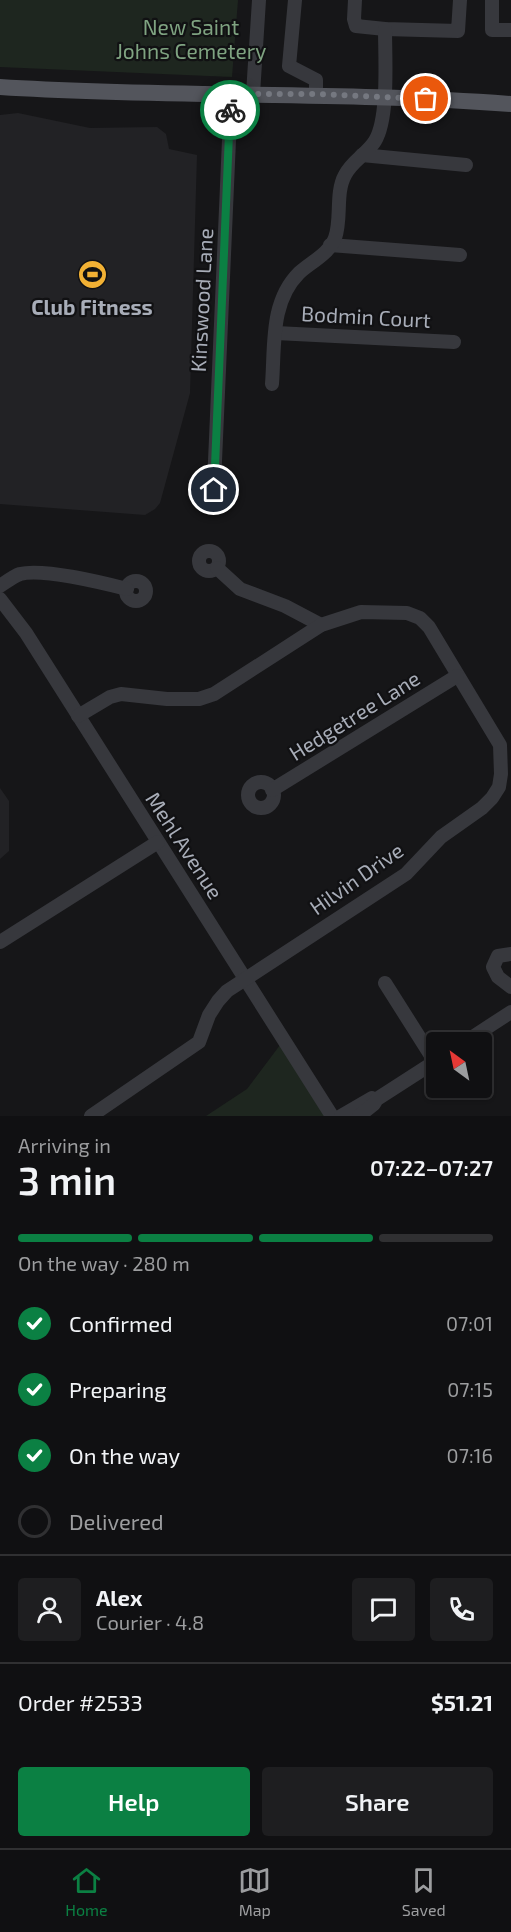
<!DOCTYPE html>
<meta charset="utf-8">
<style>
body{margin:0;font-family:"Exo 2",sans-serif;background:#1e1e20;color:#f1f3f6;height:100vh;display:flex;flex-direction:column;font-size:22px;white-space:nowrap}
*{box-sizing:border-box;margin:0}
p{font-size:20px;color:#9c9d9f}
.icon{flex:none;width:33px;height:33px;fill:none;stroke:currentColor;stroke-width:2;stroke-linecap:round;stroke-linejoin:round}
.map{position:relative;height:1116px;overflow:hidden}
.panel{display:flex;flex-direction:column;background:#101012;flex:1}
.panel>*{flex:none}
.needle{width:39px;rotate:327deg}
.buttons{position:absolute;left:426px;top:1032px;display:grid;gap:12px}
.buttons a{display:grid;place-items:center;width:66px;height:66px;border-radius:6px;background:#101012;box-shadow:0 2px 4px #0004,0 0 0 2px #303032;font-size:30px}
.pin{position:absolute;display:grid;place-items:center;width:51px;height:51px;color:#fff;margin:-26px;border:3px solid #fff;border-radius:50%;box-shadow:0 2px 6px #0007}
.courier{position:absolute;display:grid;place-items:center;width:60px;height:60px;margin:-30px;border:4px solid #0b8043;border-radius:50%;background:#fff;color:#222;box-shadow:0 2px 8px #0007}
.headline em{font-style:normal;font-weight:600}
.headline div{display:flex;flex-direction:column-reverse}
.headline{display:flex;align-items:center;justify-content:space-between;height:102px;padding:0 18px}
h1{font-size:39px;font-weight:600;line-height:45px}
.bar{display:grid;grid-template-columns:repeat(4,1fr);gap:9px 6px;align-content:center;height:72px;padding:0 18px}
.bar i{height:8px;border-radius:4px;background:#303032}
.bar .on{background:#0b8043}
.bar p{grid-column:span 4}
.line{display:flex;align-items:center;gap:15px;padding:0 18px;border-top:2px solid #303032}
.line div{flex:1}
.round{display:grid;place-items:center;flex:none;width:63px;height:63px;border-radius:6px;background:#1e1e20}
ol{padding:0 18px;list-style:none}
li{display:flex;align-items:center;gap:18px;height:66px}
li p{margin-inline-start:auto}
li .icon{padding:6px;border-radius:50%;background:#0b8043;color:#fff;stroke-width:4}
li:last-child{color:#9c9d9f}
li i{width:33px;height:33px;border:3px solid #303032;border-radius:50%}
.button{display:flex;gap:12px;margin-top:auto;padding:12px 18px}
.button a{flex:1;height:69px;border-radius:6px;background:#0b8043;color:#fff;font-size:24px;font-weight:600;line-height:69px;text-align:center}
.button a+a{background:#1e1e20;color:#f1f3f6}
.dock{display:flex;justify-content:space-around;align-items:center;height:84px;border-top:2px solid #303032;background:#101012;font-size:16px;color:#9c9d9f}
.dock a{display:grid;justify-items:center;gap:3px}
.dock .on{color:#0b8043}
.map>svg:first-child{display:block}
.built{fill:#222225}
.green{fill:#1e261f}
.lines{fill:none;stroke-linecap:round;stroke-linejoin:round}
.minor{stroke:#37383d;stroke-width:14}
.major{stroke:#53555c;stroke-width:16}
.done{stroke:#757880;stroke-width:6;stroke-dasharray:0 10.8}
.route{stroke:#0b8043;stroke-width:8}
.labels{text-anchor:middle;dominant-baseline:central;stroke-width:4.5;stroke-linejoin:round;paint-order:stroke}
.park-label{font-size:21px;fill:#7fa381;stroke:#111113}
.street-label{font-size:21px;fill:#a8adb8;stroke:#111113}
.poi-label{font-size:21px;font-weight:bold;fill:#a8adb8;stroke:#111113}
</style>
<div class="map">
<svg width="511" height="1116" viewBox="0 0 511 1116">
<rect width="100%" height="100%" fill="#161618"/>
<g class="built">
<path d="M18 113 90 128 157 127 166 134 169 149 197 155 190 393 160 503 155 509 145 515 0 504V115Z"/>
<path d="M0 788 9 801V851L0 859Z"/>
</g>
<g class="green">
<path d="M0 0H238L232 77 0 67Z"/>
<path d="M280 1045 325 1116H206L247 1089Z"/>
</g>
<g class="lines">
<g class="minor">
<path d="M295 0 289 66 316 80V95"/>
<path d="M355 0 354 19 356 26 385 29 458 31 460 0"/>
<path d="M492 0V30H511"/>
<path d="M253 94 259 0"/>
<path d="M362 155 466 165"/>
<path d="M330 245 460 255"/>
<path d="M276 333 454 342"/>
<path d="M272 384C275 345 270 302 299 273 311 262 329 254 335 238 342 219 335 193 345 175 352 161 367 154 375 141 389 118 385 58 385 29"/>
<path d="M213 507 231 94"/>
<circle cx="209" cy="561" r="10"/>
<path d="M217 568 240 589 285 606 321 625"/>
<circle cx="136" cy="591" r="10"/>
<path d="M0 586C6 582 14 576 20 574 43 568 103 583 127 589"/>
<path d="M0 599 26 633 332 1116"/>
<path d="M78 716 110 697 121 694 167 699H199L214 694 321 625 361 612 407 613 420 618 429 627 500 745 501 774 499 787 492 798 482 808 441 837 406 874 227 991 218 1001 209 1015 199 1042 91 1116"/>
<circle cx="261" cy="795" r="13"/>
<path d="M272 790 457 676"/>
<path d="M0 942 158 842"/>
<path d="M511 954 498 956 493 967 498 977 511 987"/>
<path d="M385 983 435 1062"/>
<path d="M465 1042 511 1012"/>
<path d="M341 1116 372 1098"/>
<path d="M359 1116 374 1104 377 1099 436 1061"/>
</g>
<path class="major" d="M0 87C170 98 341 91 511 104"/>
</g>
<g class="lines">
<path class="done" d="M230 110 231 94H316L426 99"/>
<path class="route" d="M214 490 230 110"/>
</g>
<defs>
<symbol id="stadium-disc" viewBox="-11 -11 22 22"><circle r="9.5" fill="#f2b134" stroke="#111113"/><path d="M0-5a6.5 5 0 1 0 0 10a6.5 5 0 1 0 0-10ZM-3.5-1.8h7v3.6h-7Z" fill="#111"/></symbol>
</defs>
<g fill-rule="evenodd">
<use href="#stadium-disc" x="76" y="258" width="33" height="33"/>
</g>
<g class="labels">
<g class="park-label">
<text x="191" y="26">New Saint<tspan x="191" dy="24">Johns Cemetery</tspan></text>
</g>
<g class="street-label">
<text transform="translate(201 300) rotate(-87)">Kinswood Lane</text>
<text transform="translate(366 316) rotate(3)">Bodmin Court</text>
<text transform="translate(354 715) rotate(-32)">Hedgetree Lane</text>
<text transform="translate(185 845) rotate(57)">Mehl Avenue</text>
<text transform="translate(356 878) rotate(-35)">Hilvin Drive</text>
</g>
<g class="poi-label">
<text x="92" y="306">Club Fitness</text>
</g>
</g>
</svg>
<div class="buttons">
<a><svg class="needle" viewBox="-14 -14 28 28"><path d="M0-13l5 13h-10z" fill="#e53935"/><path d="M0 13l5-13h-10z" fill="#9c9d9f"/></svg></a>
</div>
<div class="pin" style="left:426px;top:99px;background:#ea580c"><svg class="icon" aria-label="bag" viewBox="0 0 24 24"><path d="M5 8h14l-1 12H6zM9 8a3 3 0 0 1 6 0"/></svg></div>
<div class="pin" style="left:214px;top:490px;background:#1f2937"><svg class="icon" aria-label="home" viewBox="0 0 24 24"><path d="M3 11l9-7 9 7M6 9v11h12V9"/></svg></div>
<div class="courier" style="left:230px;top:110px"><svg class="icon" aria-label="bike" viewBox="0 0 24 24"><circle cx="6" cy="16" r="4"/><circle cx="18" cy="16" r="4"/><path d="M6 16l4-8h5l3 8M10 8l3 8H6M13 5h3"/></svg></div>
</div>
<section class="panel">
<div class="headline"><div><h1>3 min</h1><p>Arriving in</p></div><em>07:22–07:27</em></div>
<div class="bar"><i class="on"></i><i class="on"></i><i class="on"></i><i></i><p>On the way · 280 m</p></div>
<ol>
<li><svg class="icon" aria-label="check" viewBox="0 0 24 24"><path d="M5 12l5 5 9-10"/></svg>Confirmed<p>07:01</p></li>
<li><svg class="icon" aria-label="check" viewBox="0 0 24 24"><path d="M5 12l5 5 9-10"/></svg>Preparing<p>07:15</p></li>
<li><svg class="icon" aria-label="check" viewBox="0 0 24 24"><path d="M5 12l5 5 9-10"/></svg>On the way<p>07:16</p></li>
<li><i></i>Delivered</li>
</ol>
<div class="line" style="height:108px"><a class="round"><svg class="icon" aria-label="person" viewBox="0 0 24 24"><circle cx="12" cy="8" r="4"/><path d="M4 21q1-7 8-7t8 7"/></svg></a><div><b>Alex</b><p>Courier · 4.8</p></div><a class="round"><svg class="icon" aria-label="chat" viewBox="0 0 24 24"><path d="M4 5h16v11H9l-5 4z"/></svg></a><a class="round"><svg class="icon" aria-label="phone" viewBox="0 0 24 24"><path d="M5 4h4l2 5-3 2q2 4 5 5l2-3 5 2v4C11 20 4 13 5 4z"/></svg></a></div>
<div class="line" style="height:78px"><div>Order #2533</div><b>$51.21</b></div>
<div class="button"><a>Help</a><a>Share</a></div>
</section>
<nav class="dock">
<a class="on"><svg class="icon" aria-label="home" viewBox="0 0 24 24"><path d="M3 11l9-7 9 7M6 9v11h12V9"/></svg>Home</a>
<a><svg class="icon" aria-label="map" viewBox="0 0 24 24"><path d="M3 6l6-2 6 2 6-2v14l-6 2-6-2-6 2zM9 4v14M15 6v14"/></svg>Map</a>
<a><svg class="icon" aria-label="saved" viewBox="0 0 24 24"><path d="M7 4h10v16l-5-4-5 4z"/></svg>Saved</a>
</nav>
